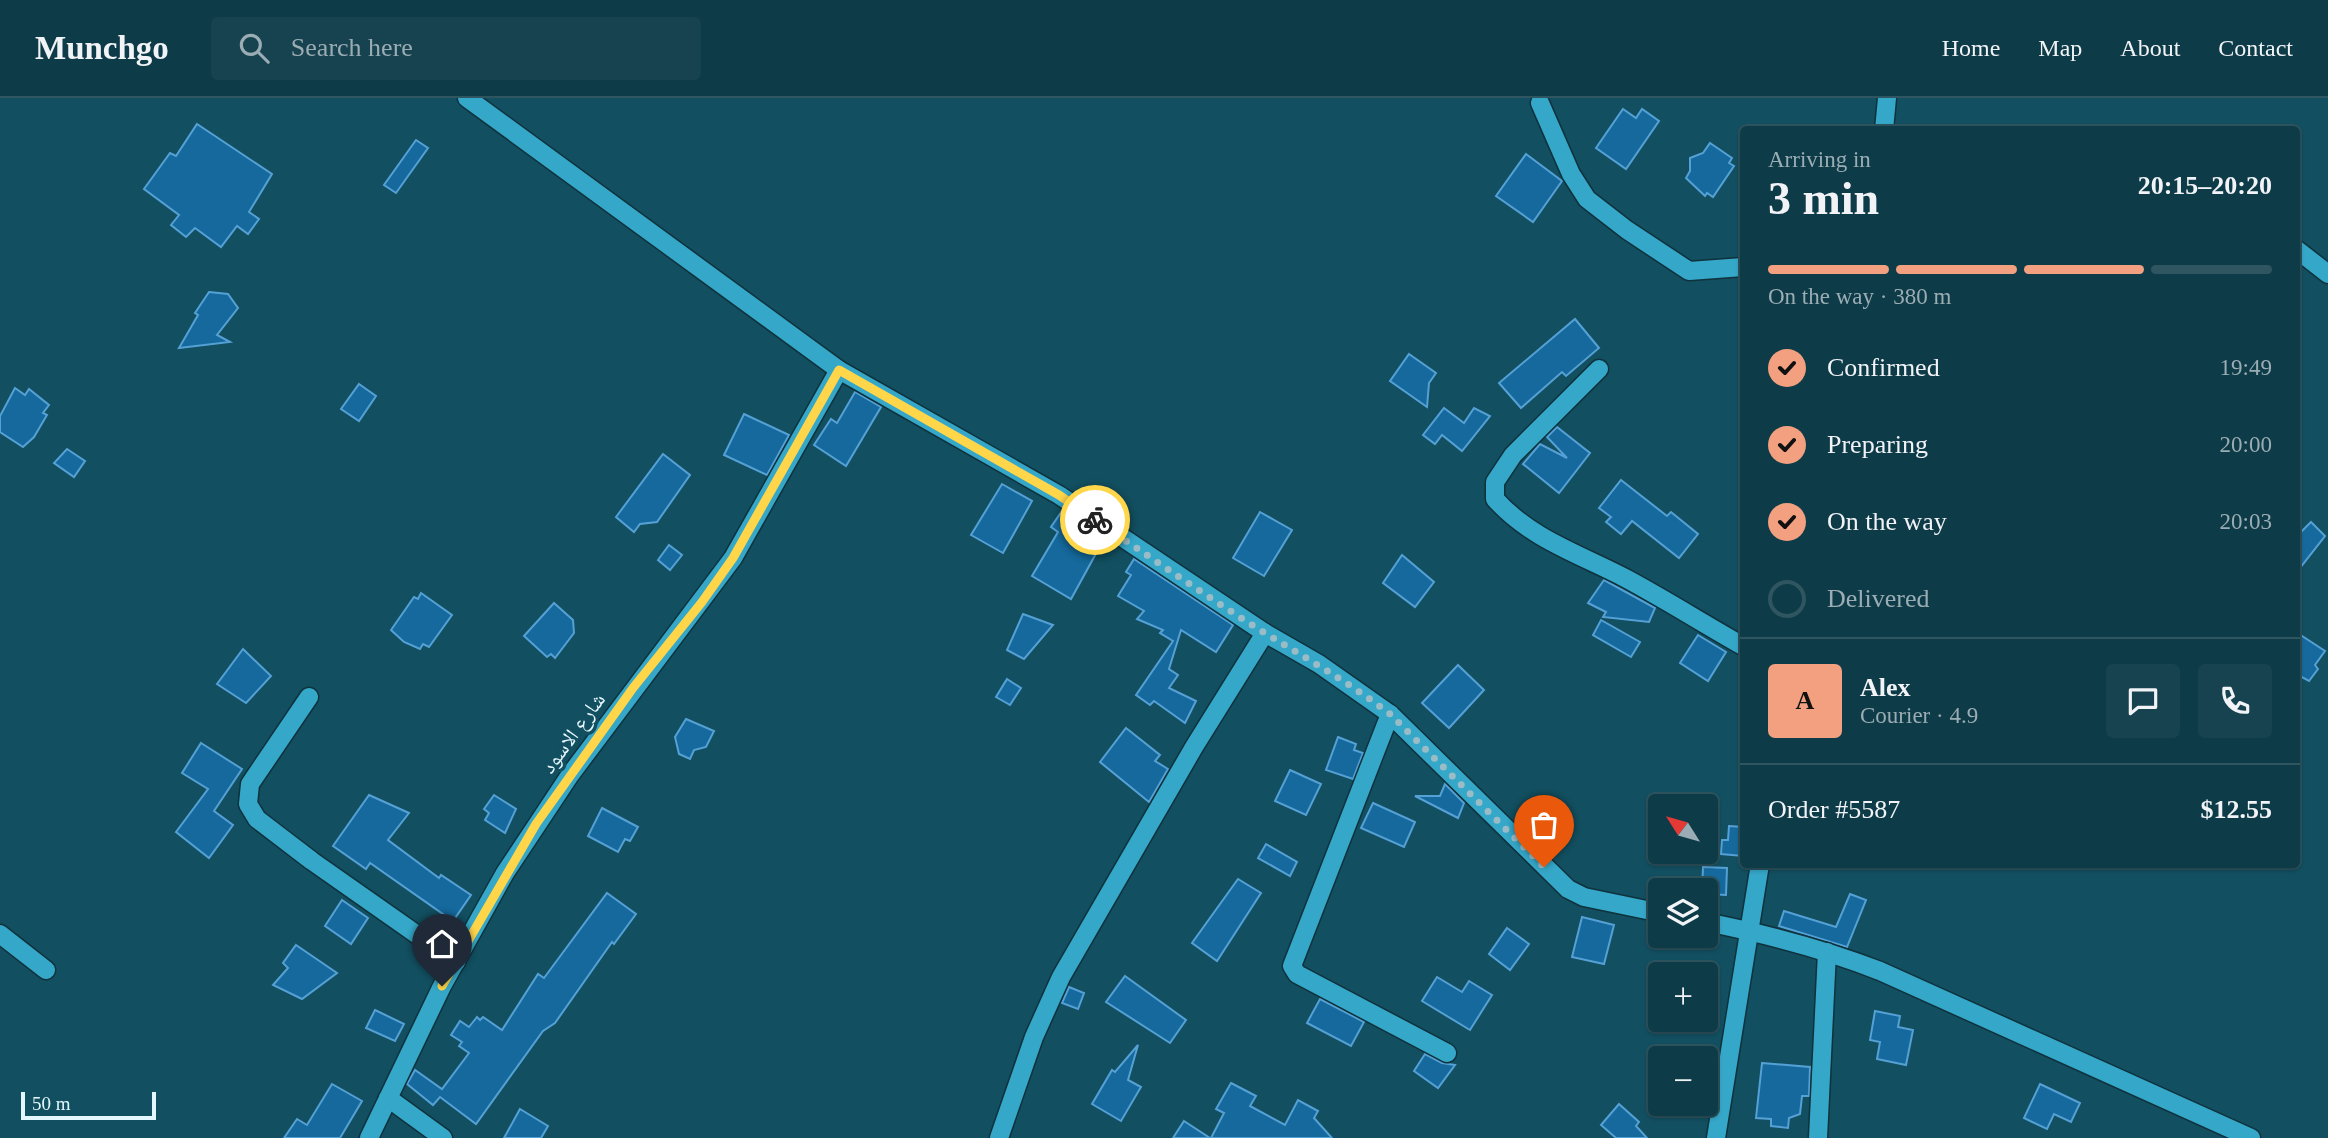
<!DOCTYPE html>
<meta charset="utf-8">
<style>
body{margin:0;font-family:"Times New Roman","Noto Naskh Arabic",serif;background:#17424f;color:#f1f3f6;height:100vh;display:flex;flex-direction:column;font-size:26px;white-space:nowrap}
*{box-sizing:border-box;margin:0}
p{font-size:23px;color:#9badb4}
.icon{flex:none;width:38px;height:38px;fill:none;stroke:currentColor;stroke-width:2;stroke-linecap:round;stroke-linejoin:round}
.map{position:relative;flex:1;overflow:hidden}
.sheet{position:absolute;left:1740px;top:28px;width:560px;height:742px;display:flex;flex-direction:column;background:#0e3b48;border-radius:7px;box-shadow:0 2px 5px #0004,0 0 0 2px #2e5560}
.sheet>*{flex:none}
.needle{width:46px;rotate:307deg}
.tools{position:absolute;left:1648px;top:696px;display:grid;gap:14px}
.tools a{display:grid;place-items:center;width:70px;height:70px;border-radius:7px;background:#0e3b48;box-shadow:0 2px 5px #0004,0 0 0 2px #2e5560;font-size:35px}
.scale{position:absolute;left:21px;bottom:18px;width:135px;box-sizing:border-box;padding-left:7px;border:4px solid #e4f7fe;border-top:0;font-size:19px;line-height:24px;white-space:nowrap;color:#e4f7fe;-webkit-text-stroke:5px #124f60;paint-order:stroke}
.pin{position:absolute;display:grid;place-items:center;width:60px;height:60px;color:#fff;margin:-72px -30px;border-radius:50% 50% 50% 0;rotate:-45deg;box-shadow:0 0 7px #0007}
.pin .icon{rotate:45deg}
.courier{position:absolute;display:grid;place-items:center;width:70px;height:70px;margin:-35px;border:5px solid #ffd54a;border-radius:50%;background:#fff;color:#222;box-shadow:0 2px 9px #0007}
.summary em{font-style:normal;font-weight:700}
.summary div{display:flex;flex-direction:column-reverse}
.summary{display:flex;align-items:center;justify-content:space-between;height:119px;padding:0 28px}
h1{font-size:46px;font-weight:700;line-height:52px}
.bar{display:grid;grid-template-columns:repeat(4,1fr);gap:10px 7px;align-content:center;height:84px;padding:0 28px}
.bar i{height:9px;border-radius:5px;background:#2e5560}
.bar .active{background:#f2a080}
.bar p{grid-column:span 4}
.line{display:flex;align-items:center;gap:18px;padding:0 28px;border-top:2px solid #2e5560}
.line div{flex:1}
.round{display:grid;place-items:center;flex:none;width:74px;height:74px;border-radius:7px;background:#17424f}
ol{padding:0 28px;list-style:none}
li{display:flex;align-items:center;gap:21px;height:77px}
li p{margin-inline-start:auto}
li .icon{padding:7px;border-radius:50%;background:#f2a080;color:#111;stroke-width:4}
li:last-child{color:#9badb4}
li i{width:38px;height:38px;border:4px solid #2e5560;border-radius:50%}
header{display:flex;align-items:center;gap:42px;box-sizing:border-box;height:98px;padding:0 35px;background:#0e3b48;border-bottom:2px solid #2e5560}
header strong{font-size:33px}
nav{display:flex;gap:38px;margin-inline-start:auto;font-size:24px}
.search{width:490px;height:63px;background:#17424f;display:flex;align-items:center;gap:18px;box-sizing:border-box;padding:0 24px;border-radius:7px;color:#9badb4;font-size:26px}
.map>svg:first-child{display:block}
.building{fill:#15699c;stroke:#55a1d6;stroke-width:2}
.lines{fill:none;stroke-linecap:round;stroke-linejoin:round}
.minor-casing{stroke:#0f323d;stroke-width:21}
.minor{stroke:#35a7c8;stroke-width:18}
.done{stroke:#9abcc7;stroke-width:7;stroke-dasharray:0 12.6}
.route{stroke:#ffd54a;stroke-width:9}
.labels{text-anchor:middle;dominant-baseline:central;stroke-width:7;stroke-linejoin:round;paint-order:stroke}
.street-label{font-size:21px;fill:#e4f7fe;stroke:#124f60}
</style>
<header>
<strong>Munchgo</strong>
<div class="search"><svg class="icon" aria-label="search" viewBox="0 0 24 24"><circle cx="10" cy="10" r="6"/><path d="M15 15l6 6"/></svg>Search here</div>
<nav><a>Home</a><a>Map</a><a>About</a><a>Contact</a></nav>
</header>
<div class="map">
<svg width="2328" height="1040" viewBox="0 0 2328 1040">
<rect width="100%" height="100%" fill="#124f60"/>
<g class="building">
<path d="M1623 11 1636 20 1642 11 1659 23 1626 71 1596 50Z"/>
<path d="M197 26 272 76 249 114 259 121 248 136 237 128 221 149 195 130 186 139 171 127 179 117 144 91 170 55 176 58Z"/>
<path d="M416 42 428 50 396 95 384 87Z"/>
<path d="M1710 45 1732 60 1729 65 1734 68 1713 99 1707 95 1705 98 1686 80 1690 73V60L1703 55Z"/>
<path d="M1526 56 1562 83 1533 124 1496 98Z"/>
<path d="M209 194 228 196 238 210 217 237 230 244 179 250 198 217 195 215Z"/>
<path d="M1575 221 1599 250 1566 278 1562 274 1521 310 1499 285Z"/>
<path d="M1409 256 1436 275 1429 285 1427 309 1390 283Z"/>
<path d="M359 286 376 298 359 323 341 311Z"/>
<path d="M15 290 25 297 29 291 49 307 43 315 47 317 34 339 23 349 0 334V318Z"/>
<path d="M855 294 881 309 846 368 814 347 831 321 837 325Z"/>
<path d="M1444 310 1464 325 1474 310 1490 318 1462 353 1442 337 1435 346 1423 337Z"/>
<path d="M744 316 789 337 767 377 724 357Z"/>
<path d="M1557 329 1590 355 1559 395 1523 366 1540 346 1567 360 1547 339Z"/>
<path d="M67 351 85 363 74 379 54 365Z"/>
<path d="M663 356 690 377 657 424 640 426 634 434 616 419Z"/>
<path d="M1621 382 1667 418 1671 414 1698 436 1679 460 1632 423 1621 436 1606 424 1611 419 1599 410Z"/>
<path d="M1002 386 1032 403 1003 455 971 437Z"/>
<path d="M1062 413 1104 441 1071 501 1032 478 1058 434 1051 429Z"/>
<path d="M1260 414 1292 432 1264 478 1233 460Z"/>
<path d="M2311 424 2325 438 2296 475V439Z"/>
<path d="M669 447 682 457 670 472 658 462Z"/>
<path d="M1402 457 1434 484 1415 509 1383 485Z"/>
<path d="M1134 461 1233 527 1216 554 1181 532 1169 571 1178 577 1169 590 1196 603 1185 625 1154 603 1150 607 1136 597 1173 543 1160 535 1163 532 1137 521 1144 513 1118 498 1131 477 1126 474Z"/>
<path d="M1604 482 1655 510 1649 524 1603 519 1606 514 1588 505Z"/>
<path d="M421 495 452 517 429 549 423 546 420 551 404 544 391 532 414 499 418 501Z"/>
<path d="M554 505 573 522 574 535 555 560 551 556 547 559 524 538Z"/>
<path d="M1023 516 1053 527 1024 561 1007 552Z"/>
<path d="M1601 522 1640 544 1631 559 1593 537Z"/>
<path d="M2296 534 2325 553 2315 567 2318 571 2309 583 2296 576Z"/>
<path d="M1698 537 1726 554 1708 583 1680 565Z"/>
<path d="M243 551 271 578 246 605 217 586Z"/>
<path d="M1458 567 1484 592 1449 630 1422 605Z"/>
<path d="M1007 581 1021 590 1010 607 996 599Z"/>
<path d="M686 621 714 633 706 649 694 652 690 661 679 656 675 639Z"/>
<path d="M1126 630 1160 657 1155 663 1168 671 1149 704 1100 664Z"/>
<path d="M1338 639 1356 646 1354 652 1363 655 1353 681 1326 672Z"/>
<path d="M201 645 242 671 214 713 233 727 209 760 176 734 208 691 182 675Z"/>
<path d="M1290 672 1321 686 1306 717 1275 703Z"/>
<path d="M1445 686 1464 705 1458 720 1415 698H1440Z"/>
<path d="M369 697 409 715 388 742 439 780 441 777 471 797 453 823 370 765 366 771 333 748Z"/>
<path d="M494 697 516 711 505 735 485 722 489 715 484 711Z"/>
<path d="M1373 705 1415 724 1404 749 1361 730Z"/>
<path d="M602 710 638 729 630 743 625 741 618 754 588 738Z"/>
<path d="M1729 728 1743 729V758L1721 756 1722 742H1728Z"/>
<path d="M1266 746 1297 764 1290 778 1258 760Z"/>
<path d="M1703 769 1727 770 1726 797 1706 796V793H1702Z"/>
<path d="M1238 781 1261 795 1217 863 1192 845Z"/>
<path d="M607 795 636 816 614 846 612 844 555 925 543 933 476 1026 440 999 433 1007 407 986 415 972 442 991 469 955 459 948 462 944 451 937 460 923 469 929 477 919 480 922 483 919 502 932 538 876 544 880Z"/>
<path d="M1850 796 1866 802 1847 849 1779 828 1784 813 1836 829Z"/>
<path d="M342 802 368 820 351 846 325 828Z"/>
<path d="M1582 819 1614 827 1604 866 1572 859Z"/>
<path d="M1507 830 1529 846 1510 872 1489 856Z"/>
<path d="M296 847 337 875 302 901 273 887 288 870 283 865Z"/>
<path d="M1125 878 1186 922 1170 945 1106 904Z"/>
<path d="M1437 879 1462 894 1469 883 1492 897 1470 932 1422 903Z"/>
<path d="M1069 889 1084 895 1078 911 1062 905Z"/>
<path d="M1320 901 1364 924 1351 948 1307 925Z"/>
<path d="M375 912 404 926 395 943 366 930Z"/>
<path d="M1875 913 1900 918 1898 929 1913 932 1906 967 1877 961 1880 944 1870 942Z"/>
<path d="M1138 947 1128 982 1141 989 1121 1023 1092 1006 1112 972 1115 974Z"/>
<path d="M1425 956 1442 965 1455 967 1438 990 1414 973Z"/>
<path d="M1762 965 1810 969 1809 998H1802L1800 1016 1789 1020 1788 1030 1771 1028V1021L1756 1020Z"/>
<path d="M1231 985 1256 998 1250 1008 1285 1027 1298 1002 1318 1013 1314 1020 1332 1040H1211L1224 1015 1216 1011Z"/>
<path d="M332 986 362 1003 340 1040H284L297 1021 307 1027Z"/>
<path d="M2040 986 2080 1005 2071 1024 2054 1016 2047 1031 2024 1020Z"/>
<path d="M1619 1006 1639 1024 1636 1028 1647 1040H1616L1601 1027Z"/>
<path d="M520 1011 548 1028 541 1040H504Z"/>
<path d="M1184 1023 1210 1040H1173Z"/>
</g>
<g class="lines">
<defs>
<g id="minor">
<path d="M467 0 839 272 1059 397 1265 535 1319 566 1390 616 1568 791 1584 799 1661 815"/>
<path d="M1540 5 1571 76 1587 101 1627 132 1689 173 1743 169"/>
<path d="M1884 32 1887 0"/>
<path d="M2296 151 2328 176"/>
<path d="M1599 271 1513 357 1495 384V401C1532 442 1580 456 1627 481 1666 502 1704 526 1743 548"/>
<path d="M309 599 250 686 248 706 257 721 312 763 456 864"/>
<path d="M1390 616 1292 868 1297 876 1447 955"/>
<path d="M1706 824C1766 836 1824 851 1880 873L2251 1040"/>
<path d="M0 836 46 872"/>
<path d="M388 1000 443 1040"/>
<path d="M369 1040 442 888 505 775 570 677 733 460 839 272"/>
<path d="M999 1040 1034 939 1061 879 1194 649 1265 535"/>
<path d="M1716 1040 1760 766"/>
<path d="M1818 1040 1827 854"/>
</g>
</defs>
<use href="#minor" class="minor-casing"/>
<use href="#minor" class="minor"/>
</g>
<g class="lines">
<path class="done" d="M1095 422C1152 460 1207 499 1265 535 1307 561 1350 585 1390 616L1544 769"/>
<path class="route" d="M442 888 536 726 633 590 702 504 733 460 839 272 1059 397 1095 422"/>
</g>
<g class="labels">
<g class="street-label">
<text transform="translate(573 635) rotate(-54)">شارع الاسود</text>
</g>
</g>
</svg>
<div class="tools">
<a><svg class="needle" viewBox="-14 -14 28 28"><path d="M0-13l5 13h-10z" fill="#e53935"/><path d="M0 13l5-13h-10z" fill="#9badb4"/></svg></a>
<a><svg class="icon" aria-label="layers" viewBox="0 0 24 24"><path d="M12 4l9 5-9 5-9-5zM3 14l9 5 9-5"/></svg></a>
<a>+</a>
<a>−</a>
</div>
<div class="scale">50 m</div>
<div class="pin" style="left:1544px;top:769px;background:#ea580c"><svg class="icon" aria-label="bag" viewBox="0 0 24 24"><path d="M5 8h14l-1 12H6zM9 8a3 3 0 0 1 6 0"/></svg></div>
<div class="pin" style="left:442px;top:888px;background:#1f2937"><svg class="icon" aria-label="home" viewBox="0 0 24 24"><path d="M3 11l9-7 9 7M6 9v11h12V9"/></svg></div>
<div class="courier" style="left:1095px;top:422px"><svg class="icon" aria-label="bike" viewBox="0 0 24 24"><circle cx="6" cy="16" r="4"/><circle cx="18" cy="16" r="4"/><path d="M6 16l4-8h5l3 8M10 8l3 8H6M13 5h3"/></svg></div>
<section class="sheet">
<div class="summary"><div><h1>3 min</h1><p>Arriving in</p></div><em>20:15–20:20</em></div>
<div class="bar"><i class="active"></i><i class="active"></i><i class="active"></i><i></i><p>On the way · 380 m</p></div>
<ol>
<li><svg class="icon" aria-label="check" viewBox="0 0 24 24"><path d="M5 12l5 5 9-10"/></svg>Confirmed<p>19:49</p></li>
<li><svg class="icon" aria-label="check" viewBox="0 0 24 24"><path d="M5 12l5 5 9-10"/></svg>Preparing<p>20:00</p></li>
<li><svg class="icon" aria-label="check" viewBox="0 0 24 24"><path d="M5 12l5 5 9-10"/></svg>On the way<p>20:03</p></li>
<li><i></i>Delivered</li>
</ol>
<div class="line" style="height:126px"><b class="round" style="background:#f2a080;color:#111">A</b><div><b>Alex</b><p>Courier · 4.9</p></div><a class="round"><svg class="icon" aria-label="chat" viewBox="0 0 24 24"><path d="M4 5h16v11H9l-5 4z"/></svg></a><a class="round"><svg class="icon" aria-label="phone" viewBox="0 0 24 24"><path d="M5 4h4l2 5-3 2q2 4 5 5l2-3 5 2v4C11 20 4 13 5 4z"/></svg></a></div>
<div class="line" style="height:91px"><div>Order #5587</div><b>$12.55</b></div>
</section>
</div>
